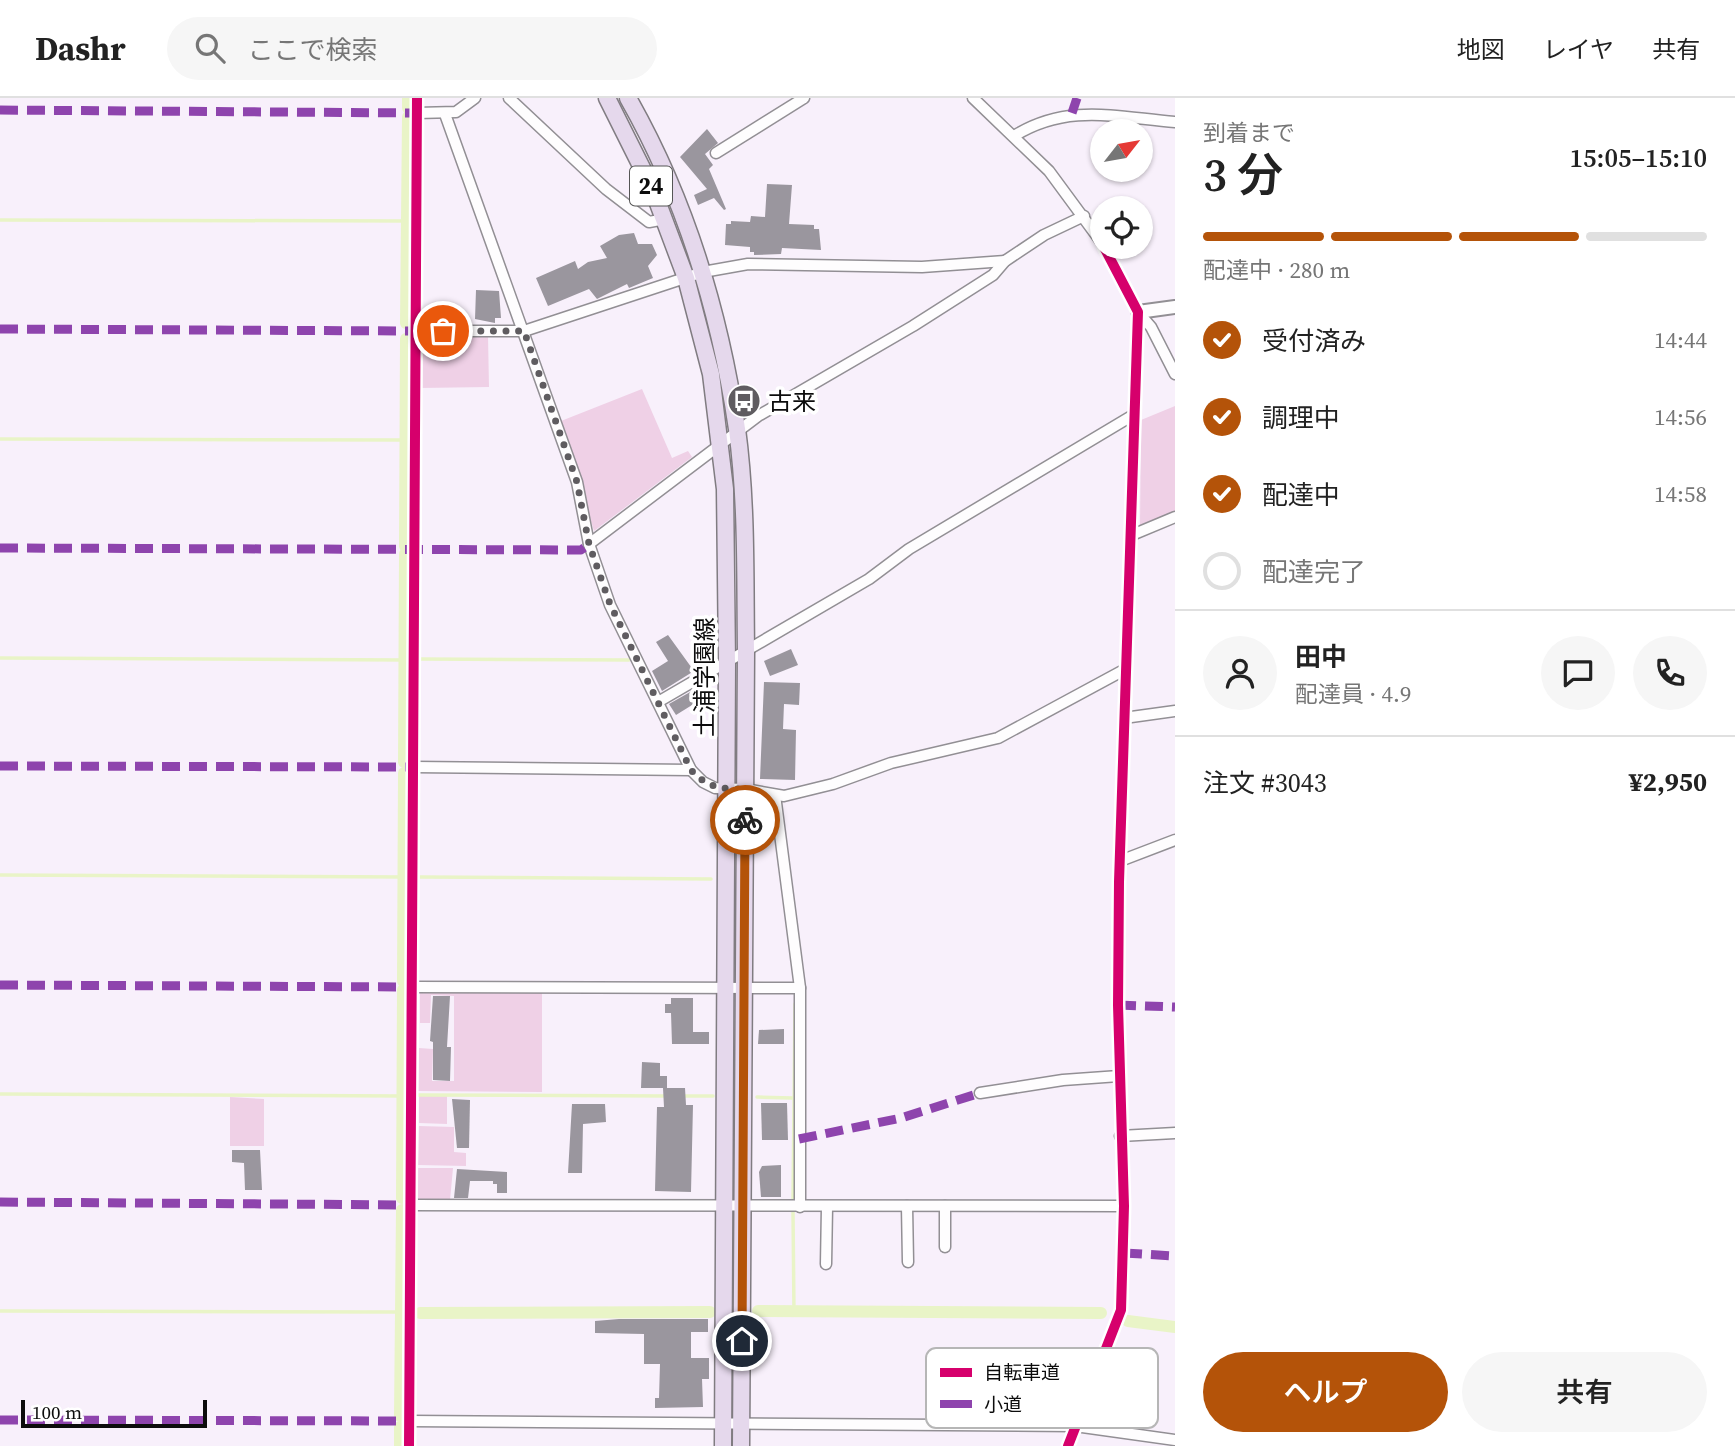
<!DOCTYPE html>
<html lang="ja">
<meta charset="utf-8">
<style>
body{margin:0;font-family:"Source Serif 4","Noto Sans JP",serif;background:#f6f6f6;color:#222;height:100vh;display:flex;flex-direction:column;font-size:26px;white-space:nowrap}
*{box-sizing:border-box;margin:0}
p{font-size:23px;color:#767676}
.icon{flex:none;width:38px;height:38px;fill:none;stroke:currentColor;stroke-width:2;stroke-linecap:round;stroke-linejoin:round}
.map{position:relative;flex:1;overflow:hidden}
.side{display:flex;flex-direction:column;background:#fff;width:560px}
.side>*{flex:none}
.needle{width:46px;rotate:59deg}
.buttons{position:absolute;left:1090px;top:21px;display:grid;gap:14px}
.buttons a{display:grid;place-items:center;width:63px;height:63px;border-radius:50%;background:#fff;box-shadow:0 2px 5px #0004;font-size:35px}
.scale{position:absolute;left:21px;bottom:18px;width:186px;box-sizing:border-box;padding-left:7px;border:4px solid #0c0c0c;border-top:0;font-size:19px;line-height:24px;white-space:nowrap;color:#0c0c0c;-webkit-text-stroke:5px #fff;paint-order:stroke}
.pin{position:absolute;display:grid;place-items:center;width:60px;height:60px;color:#fff;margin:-30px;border:4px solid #fff;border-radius:50%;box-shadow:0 2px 7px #0007}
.courier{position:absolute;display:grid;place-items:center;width:70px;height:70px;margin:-35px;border:5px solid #b45309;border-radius:50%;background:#fff;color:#222;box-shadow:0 2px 9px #0007}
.head em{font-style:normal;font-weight:600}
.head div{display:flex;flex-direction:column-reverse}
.head{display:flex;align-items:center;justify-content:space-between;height:119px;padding:0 28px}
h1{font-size:46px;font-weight:600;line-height:52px}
.bar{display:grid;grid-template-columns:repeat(4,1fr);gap:10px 7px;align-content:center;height:84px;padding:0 28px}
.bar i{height:9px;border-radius:5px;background:#e0e0e0}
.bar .current{background:#b45309}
.bar p{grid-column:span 4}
.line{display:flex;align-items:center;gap:18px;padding:0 28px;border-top:2px solid #e0e0e0}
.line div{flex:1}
.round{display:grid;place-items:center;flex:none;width:74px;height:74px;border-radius:37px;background:#f6f6f6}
ol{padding:0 28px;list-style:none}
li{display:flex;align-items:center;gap:21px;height:77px}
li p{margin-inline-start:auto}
li .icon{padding:7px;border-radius:50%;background:#b45309;color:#fff;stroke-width:4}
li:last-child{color:#767676}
li i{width:38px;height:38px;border:4px solid #e0e0e0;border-radius:50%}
.primary-button{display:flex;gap:14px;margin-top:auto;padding:14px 28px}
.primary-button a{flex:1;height:80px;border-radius:42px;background:#b45309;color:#fff;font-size:28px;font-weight:600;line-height:80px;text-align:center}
.primary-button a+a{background:#f6f6f6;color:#222}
header{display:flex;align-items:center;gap:42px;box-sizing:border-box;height:98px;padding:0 35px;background:#fff;border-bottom:2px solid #e0e0e0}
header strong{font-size:33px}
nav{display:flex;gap:38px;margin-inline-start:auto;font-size:24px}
.search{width:490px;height:63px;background:#f6f6f6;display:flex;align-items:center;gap:18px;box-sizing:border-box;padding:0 24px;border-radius:38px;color:#767676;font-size:26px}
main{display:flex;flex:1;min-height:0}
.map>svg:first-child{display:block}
.green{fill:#efd0e6}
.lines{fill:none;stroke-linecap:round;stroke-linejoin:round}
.stream{stroke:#e9f4c7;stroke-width:3.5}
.canal{stroke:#e9f4c7;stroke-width:12}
.building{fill:#9a969e}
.minor-casing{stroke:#928f94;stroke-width:13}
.tertiary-casing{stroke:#928f94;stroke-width:16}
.primary-casing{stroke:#807c81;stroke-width:19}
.minor{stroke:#fefdfe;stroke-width:10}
.tertiary{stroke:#fefdfe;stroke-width:12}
.primary{stroke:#e5d8ec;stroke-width:16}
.quiet{stroke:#8e44ad;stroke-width:9;stroke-dasharray:18 9;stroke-linecap:butt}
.cycleway-casing{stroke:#fff;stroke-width:15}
.cycleway{stroke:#d6006c;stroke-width:10}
.done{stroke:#5f5c60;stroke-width:7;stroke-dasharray:0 12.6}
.route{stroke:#b45309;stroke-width:9}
.labels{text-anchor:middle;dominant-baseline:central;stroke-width:7;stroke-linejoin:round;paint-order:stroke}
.shield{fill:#fff;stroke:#555;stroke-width:2}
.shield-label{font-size:23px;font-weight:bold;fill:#0c0c0c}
.poi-label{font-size:24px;fill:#0c0c0c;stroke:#fff;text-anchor:start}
.street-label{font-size:24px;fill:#0c0c0c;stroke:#fff}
.key{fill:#fff;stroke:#b6b6b6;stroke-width:2}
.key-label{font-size:19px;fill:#0c0c0c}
</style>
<header>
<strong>Dashr</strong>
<div class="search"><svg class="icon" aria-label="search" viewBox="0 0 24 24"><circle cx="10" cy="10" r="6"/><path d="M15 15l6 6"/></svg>ここで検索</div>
<nav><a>地図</a><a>レイヤ</a><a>共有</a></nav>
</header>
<main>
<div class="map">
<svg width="1175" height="1348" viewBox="0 0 1175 1348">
<rect width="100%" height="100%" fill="#f8f0fb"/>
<g class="green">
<path d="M488 238 489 289 420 290 422 240Z"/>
<path d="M642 291 672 360 688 353 692 359 594 433 561 323Z"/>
<path d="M1175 308V415L1140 427 1141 322Z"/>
<path d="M420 892 542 893V994L418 993 419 950 433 951 432 983H454V898L431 897 430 925H420Z"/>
<path d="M419 998H447V1026L419 1025Z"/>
<path d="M230 999 264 1001V1048H230Z"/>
<path d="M419 1028 454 1029V1054L466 1055V1068L418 1067Z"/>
<path d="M417 1070H453L450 1102H417Z"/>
</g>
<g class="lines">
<g class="stream">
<path d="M0 122 407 123"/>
<path d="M0 341 405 342"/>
<path d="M0 560 405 562"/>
<path d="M420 561 629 562"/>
<path d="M0 777 404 779"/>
<path d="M420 779 711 781"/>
<path d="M0 996 403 998"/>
<path d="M418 997 668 998"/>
<path d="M682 998H713"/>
<path d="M757 999 792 1000"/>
<path d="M793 1105 795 906"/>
<path d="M793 1114 794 1215"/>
<path d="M0 1213 401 1214"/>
</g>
<g class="canal">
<path d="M408 10V0"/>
<path d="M406 225 408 19"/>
<path d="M405 448 406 241"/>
<path d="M404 664 405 456"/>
<path d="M403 883 404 675"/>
<path d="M402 1100 403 892"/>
<path d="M758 1213 1101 1215"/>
<path d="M420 1215 710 1214"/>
<path d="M1128 1223 1175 1229"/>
<path d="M400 1318 402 1112"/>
<path d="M400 1348V1329"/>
</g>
</g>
<g class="building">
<path d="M707 31 718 45 705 56 713 67 709 71 726 111 724 112 714 100 698 107 694 97 707 91 680 59Z"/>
<path d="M767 86 792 87 789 126 814 127V131H819L821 152 782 150 781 156 754 157V154H750V149L725 147 726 126H731V123L750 124 751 118 765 119Z"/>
<path d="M634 135 638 146H652L657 157 648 168 653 180 629 190 627 186 597 201 589 191 548 208 536 180 575 163 578 171 588 164 607 160 600 148 619 137Z"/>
<path d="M476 192 499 193 501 220H495V225L475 221Z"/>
<path d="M668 537 694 573 662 593 652 573 668 563 656 544Z"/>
<path d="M791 551 798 567 770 578 764 563Z"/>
<path d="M764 584 800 585 799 607 784 606 783 631 796 632 795 682 760 681Z"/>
<path d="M699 589 705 599 676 617 669 606Z"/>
<path d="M433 898H450L447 949H451L450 983 433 982V944L430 943Z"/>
<path d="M671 900H693V934H709V946H672L671 915H665V906H671Z"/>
<path d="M784 931V946H758L759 932Z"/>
<path d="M642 964 660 965V978H667V990H685L686 1007H693L691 1094 655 1093 657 1009H664L663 990H641Z"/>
<path d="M452 1001 470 1002 469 1050H457Z"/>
<path d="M761 1005H787L788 1042H762Z"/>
<path d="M572 1006H605L606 1024 583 1026 582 1075H568Z"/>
<path d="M232 1052H260L262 1092H245L244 1065 232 1064Z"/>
<path d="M781 1067V1099H761L759 1074 762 1068Z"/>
<path d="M457 1071 507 1074V1095H497V1086H493V1083H470L468 1100H454Z"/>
<path d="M619 1221H708V1234H691V1260H709V1281H702L703 1309 655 1310V1300H659L660 1266H644V1236L595 1235V1223Z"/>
</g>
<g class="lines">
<defs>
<g id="minor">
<path d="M509 0 606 91 649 124 665 121"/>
<path d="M973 0 1049 73 1102 145"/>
<path d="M417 15 456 14 475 0"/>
<path d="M445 16 577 384 589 446 610 507 691 672 703 684 715 690 745 691 784 698 833 686 891 665 998 640 1124 572"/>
<path d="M1014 38C1067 5 1115 19 1175 24"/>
<path d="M716 55 804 0"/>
<path d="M1138 214 1151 229 1175 276"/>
<path d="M416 233H524L703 174 748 166 922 169 1005 163"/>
<path d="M1132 437 1175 419"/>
<path d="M589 446 758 318 913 228 993 177 1005 163 1044 137 1084 118"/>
<path d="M658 604 869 481 909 451 1135 316"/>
<path d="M1124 620 1175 613"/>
<path d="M414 669 691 672"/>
<path d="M775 697 800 890V1109"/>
<path d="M1120 763 1175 742"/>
<path d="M412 889 800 890"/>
<path d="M980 995 1063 982 1119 978"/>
<path d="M1120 1038 1175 1035"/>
<path d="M411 1107 1124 1108"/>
<path d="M907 1108 908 1164"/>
<path d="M945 1149V1108"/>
<path d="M826 1166 827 1109"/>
<path d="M410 1323 1075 1328 1175 1342"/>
<path d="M409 1348 417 0"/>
<path d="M1068 1348 1121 1212 1124 1108 1118 907 1119 784 1138 214 1104 149"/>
</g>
<path id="tertiary" d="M1138 214 1175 209"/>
<g id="primary">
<path d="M607 0 653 92 686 180 711 276 725 391 727 564 723 1348"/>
<path d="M628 0C686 102 720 216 737 331 747 405 745 480 746 554L741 1348"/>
</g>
</defs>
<use href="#minor" class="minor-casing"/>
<use href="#tertiary" class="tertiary-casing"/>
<use href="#primary" class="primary-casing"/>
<use href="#minor" class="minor"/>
<use href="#tertiary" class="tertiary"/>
<use href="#primary" class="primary"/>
<g class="quiet">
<path d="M0 12 417 15"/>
<path d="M1072 15 1077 0"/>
<path d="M0 231 416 233"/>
<path d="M0 450 581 452 589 446"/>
<path d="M0 668 414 669"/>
<path d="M0 887 412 889"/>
<path d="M1118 907 1175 909"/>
<path d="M799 1041 901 1020 980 995"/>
<path d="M0 1104 411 1107"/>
<path d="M1124 1155 1175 1158"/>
<path d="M0 1322 410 1323"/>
</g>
<defs>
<g id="cycleway">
<path d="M409 1348 417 0"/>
<path d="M1068 1348 1121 1212 1124 1108 1118 907 1119 784 1138 214 1104 149"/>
</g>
</defs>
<use href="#cycleway" class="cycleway-casing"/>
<use href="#cycleway" class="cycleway"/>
</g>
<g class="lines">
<path class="done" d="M443 233H524L577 384 589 446 610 506 691 672C708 690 721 691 745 691V722"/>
<path class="route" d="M742 1243 745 722"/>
</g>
<defs>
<symbol id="bus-disc" viewBox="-11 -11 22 22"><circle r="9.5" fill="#5f5c60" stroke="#fff"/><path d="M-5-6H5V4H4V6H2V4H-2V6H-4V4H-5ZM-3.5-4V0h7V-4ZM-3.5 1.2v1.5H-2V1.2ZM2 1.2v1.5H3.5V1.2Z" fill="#fff"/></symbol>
</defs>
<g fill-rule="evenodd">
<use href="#bus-disc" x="725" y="284" width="38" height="38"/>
</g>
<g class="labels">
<rect class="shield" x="630" y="68.5" width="42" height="39" rx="5"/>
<g class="shield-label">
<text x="651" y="88">24</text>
</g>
<g class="poi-label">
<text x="768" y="303">古来</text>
</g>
<g class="street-label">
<text transform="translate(704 579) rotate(-90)">土浦学園線</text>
</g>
</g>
<rect x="926" y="1250" width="232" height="80" rx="10" class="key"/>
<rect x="940" y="1270" width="32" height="9" fill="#d6006c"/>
<rect x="940" y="1302" width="32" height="8" fill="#8e44ad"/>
<g class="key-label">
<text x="984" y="1281">自転車道</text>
<text x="984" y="1313">小道</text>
</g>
</svg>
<div class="buttons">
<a><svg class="needle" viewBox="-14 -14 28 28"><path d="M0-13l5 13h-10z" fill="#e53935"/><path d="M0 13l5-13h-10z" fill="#767676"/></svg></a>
<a><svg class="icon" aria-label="locate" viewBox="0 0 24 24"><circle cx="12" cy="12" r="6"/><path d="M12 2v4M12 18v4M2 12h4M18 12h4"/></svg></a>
</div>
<div class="scale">100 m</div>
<div class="pin" style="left:443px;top:233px;background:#ea580c"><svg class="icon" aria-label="bag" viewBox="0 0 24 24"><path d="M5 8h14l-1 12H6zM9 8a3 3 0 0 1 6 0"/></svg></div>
<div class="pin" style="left:742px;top:1243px;background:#1f2937"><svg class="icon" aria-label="home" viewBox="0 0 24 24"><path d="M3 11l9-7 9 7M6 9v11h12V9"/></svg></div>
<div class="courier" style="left:745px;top:722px"><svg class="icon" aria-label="bike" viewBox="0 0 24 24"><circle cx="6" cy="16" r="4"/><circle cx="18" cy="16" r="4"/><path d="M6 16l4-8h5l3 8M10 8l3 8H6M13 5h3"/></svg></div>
</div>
<section class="side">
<div class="head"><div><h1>3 分</h1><p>到着まで</p></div><em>15:05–15:10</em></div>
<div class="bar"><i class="current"></i><i class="current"></i><i class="current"></i><i></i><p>配達中 · 280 m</p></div>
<ol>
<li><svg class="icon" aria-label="check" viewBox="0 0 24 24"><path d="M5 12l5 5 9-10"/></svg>受付済み<p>14:44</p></li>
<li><svg class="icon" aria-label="check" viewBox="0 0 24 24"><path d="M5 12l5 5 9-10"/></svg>調理中<p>14:56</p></li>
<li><svg class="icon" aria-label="check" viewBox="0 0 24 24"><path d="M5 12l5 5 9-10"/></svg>配達中<p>14:58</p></li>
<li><i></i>配達完了</li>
</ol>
<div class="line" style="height:126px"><a class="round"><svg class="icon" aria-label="person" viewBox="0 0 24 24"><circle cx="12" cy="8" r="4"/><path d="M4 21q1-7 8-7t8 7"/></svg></a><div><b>田中</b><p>配達員 · 4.9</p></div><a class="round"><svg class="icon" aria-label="chat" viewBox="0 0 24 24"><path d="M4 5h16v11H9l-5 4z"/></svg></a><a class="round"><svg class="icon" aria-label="phone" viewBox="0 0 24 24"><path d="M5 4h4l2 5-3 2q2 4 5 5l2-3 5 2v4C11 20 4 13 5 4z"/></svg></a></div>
<div class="line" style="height:91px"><div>注文 #3043</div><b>¥2,950</b></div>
<div class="primary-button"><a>ヘルプ</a><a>共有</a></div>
</section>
</main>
